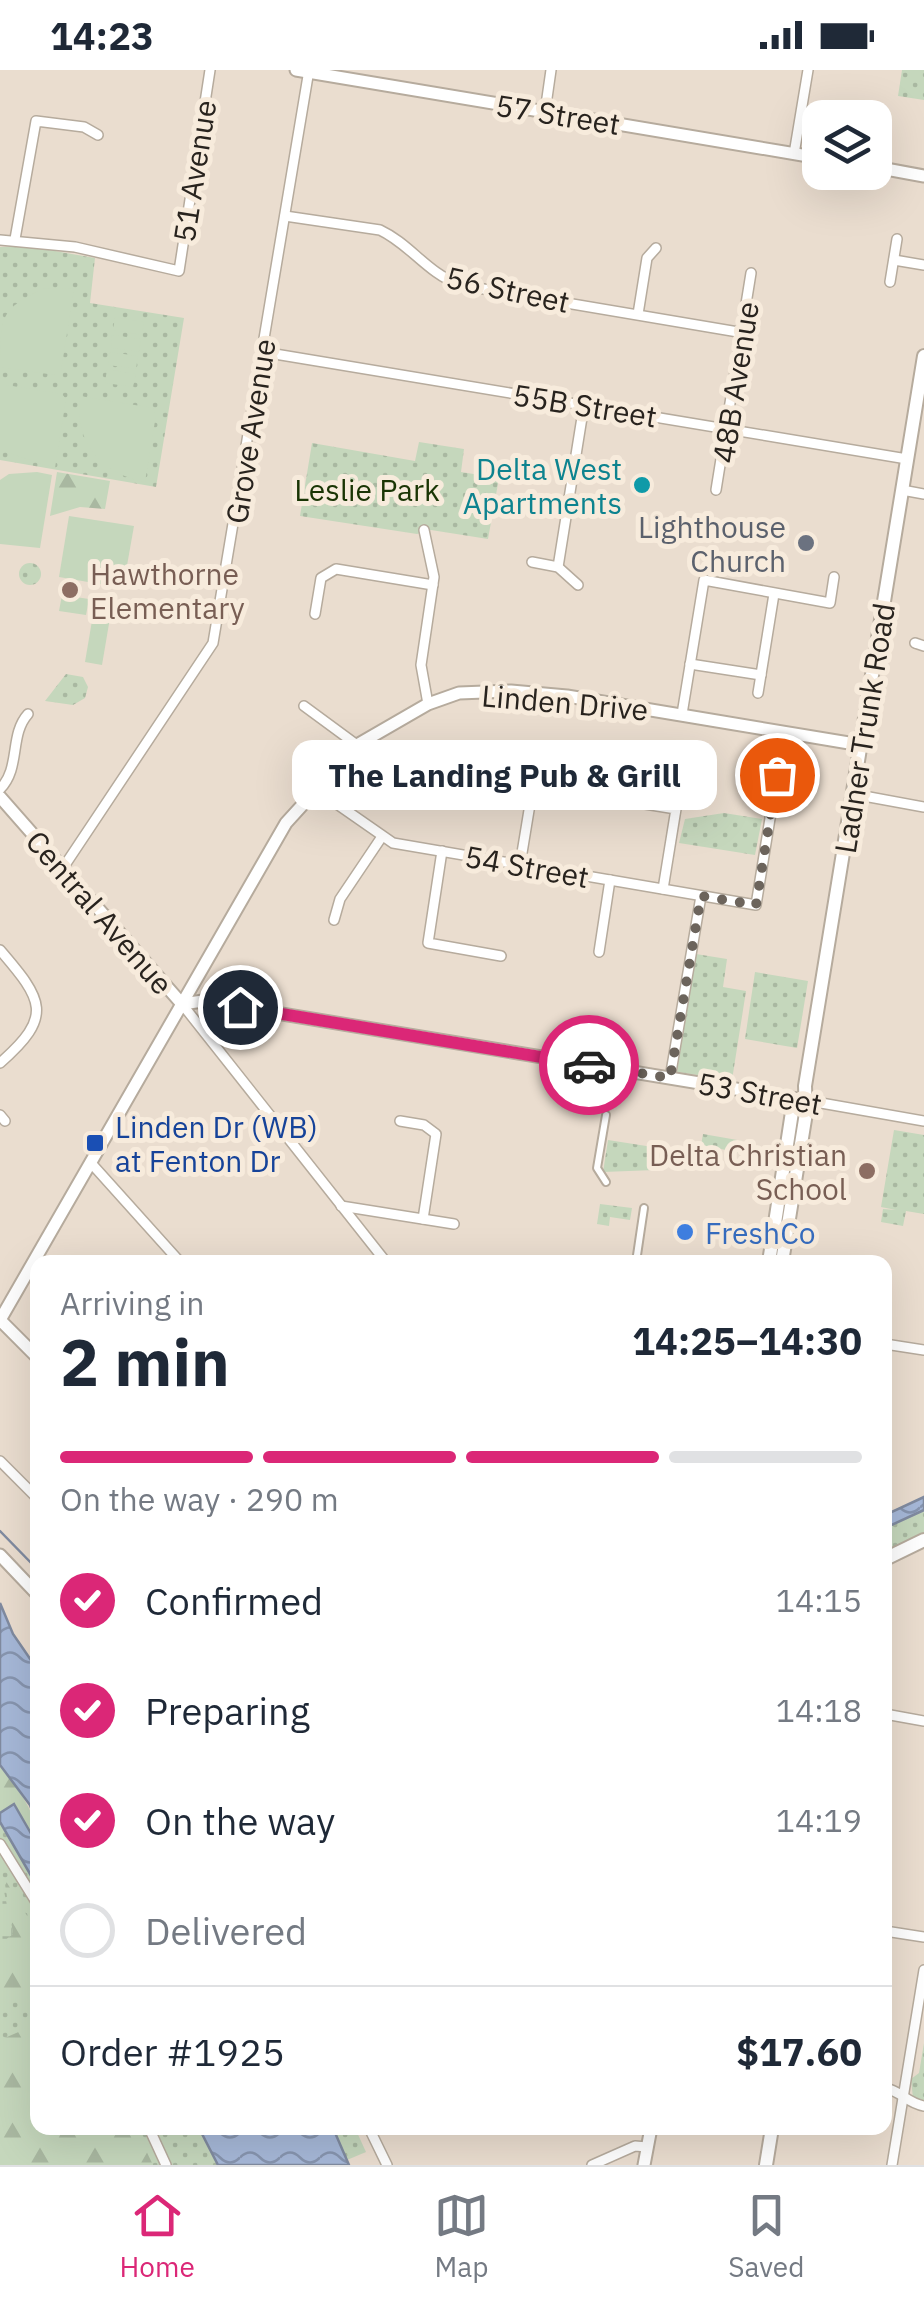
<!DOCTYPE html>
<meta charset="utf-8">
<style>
body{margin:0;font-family:"IBM Plex Sans",sans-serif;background:#f6f6f7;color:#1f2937;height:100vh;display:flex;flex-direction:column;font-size:38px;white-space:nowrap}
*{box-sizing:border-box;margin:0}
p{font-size:32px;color:#747a83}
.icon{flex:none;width:55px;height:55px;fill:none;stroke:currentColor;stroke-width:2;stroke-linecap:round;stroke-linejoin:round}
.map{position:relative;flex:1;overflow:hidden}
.side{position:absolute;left:30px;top:1185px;width:862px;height:880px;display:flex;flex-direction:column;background:#fff;border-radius:20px;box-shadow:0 10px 40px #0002}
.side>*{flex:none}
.tools{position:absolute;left:802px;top:30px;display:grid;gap:20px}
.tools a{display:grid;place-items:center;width:90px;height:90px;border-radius:20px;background:#fff;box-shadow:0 10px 40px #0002;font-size:50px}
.pin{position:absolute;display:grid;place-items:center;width:85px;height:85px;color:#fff;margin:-42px;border:5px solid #fff;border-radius:50%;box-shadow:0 2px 10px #0007}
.courier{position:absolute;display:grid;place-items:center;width:100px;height:100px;margin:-50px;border:8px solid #db2777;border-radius:50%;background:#fff;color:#222;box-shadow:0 2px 12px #0007}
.bubble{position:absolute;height:70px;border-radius:20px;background:#fff;box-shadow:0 10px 40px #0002;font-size:32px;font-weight:700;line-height:70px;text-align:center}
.summary em{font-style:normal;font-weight:700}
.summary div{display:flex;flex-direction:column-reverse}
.summary{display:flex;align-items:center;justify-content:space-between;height:170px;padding:0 30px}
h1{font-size:65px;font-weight:700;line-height:75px}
.bar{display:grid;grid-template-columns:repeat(4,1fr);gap:15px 10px;align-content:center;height:120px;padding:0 30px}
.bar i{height:12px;border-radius:8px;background:#e0e1e3}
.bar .active{background:#db2777}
.bar p{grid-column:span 4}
.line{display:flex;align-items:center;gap:25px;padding:0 30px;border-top:2px solid #e0e1e3}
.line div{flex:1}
ol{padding:0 30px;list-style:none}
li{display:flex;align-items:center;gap:30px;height:110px}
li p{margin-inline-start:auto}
li .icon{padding:10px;border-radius:50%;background:#db2777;color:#fff;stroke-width:4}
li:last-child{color:#747a83}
li i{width:55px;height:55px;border:5px solid #e0e1e3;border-radius:50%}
.status{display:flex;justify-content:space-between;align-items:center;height:70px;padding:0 50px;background:#fff;direction:ltr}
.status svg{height:28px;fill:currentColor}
.dock{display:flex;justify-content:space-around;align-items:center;height:140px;border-top:2px solid #e0e1e3;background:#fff;font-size:28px;color:#747a83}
.dock a{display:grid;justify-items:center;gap:5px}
.dock .active{color:#db2777}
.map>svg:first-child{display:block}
.green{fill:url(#green-dots)}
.forest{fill:url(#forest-firs)}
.wetland{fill:url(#wetland-marsh)}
.pitch{fill:#c5d7bc}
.water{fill:url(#water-waves);stroke:#808ba0;stroke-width:2.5}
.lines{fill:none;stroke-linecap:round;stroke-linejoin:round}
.stream{stroke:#808ba0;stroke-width:2.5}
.pedestrian-casing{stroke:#b6ab9d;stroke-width:10}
.minor-casing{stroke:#b6ab9d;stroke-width:12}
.tertiary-casing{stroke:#b6ab9d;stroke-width:15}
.secondary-casing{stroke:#b6ab9d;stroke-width:16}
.pedestrian{stroke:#fff;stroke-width:6}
.minor{stroke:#fff;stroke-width:9}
.tertiary{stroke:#fff;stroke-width:11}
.secondary{stroke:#fff;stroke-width:12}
.done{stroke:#6c645c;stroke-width:10;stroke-dasharray:0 18}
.route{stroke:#db2777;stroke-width:12}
.culture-dot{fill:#0f9aa8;stroke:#f7ebdc;stroke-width:4}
.worship-dot{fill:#6b7280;stroke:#f7ebdc;stroke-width:4}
.education-dot{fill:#8d6e63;stroke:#f7ebdc;stroke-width:4}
.transit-dot{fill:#1a4fb4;stroke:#f7ebdc;stroke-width:4}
.shop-dot{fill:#3f7fe0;stroke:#f7ebdc;stroke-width:4}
.labels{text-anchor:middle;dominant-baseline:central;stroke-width:10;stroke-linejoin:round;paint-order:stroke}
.street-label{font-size:30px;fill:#28231e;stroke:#f7ebdc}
.culture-label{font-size:30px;fill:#0d838f;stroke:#f7ebdc;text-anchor:end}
.park-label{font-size:30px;fill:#193504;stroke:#f7ebdc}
.worship-label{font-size:30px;fill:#5b616d;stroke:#f7ebdc;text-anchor:end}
.education-label{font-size:30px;fill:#785e54;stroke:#f7ebdc;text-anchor:start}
.transit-label{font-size:30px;fill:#164399;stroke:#f7ebdc;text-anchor:start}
.shop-label{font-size:30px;fill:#366cbe;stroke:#f7ebdc;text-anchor:start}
</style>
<div class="status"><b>14:23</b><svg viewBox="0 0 49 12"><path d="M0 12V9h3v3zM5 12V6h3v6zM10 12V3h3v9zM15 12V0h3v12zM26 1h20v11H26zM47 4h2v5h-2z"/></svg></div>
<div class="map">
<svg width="924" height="2095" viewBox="0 0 924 2095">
<defs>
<pattern id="green-dots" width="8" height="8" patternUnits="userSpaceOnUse" patternTransform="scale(2.5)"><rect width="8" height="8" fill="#c5d7bc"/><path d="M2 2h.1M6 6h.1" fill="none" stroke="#a9b8a1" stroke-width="1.8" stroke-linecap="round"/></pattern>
<pattern id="forest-firs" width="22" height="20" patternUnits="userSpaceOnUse" patternTransform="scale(2.5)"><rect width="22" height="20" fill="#c5d7bc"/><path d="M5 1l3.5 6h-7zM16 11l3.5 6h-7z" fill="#a9b8a1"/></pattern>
<pattern id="wetland-marsh" width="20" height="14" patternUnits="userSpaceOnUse" patternTransform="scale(2.5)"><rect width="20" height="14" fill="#c5d7bc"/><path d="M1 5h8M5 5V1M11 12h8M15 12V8" fill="none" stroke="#a9b8a1"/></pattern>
<pattern id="water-waves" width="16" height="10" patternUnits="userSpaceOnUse" patternTransform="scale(2.5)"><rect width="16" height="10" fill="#a6b8d8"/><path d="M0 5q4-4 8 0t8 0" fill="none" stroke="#8795af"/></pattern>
</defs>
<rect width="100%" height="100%" fill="#eaddcf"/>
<g class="green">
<path d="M902 0H924V30L898 26Z"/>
<path d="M26 176 95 188 90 233 184 248 156 417 0 390V177Z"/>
<path d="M419 372 464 379 461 402 499 408 488 469 431 460 417 464 300 446 312 373 415 391Z"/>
<circle cx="30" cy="504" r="11"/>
<path d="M66 604 83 607 88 617 85 628 73 635 45 631Z"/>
<path d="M724 743 762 749 755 785 679 773 685 749Z"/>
<path d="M696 884 727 889 723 917 746 921 732 1010 677 1002Z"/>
<path d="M755 902 808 911 797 978 745 969Z"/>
<path d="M894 1060 924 1065V1144L906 1141 903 1156 881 1152 883 1139 896 1140 881 1137Z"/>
<path d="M703 1064 743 1071 741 1083 701 1075Z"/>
<path d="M608 1070 659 1078 655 1100 603 1102Z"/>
<path d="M600 1134 632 1138 630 1150 610 1147 609 1156 597 1154Z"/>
<path d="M924 1440V1464L885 1483V1458Z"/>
<path d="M0 1752 37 1816 38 2058H199L218 2095H0Z"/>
<path d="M924 1973V2031L913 2028 911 2009 919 2003Z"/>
<path d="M333 2058H355L366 2082 347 2090Z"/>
</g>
<g class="forest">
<path d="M57 402 110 411 105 439 80 437 50 446Z"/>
<path d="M0 1695C19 1722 37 1740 37 1774L15 1734 0 1743Z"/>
<path d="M4 1808 37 1862 38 1925 0 1936V1874L13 1864Z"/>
<path d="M37 1954 38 2058H135L153 2095H0V1970Z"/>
</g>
<path class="wetland" d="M0 1802 13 1864 0 1874Z"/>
<g class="pitch">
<path d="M45 218 74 219 61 301 55 305 0 297C0 246 0 239 45 218Z"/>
<path d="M115 247 144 252 142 265 113 260Z"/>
<path d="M112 265 141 269 139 282 111 278Z"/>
<path d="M110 282 138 286 136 299 108 295Z"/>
<path d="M107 299 136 304 133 317 105 313Z"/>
<path d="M0 314 62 324 66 329 55 398 12 384 0 371Z"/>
<path d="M80 326 153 338 156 345 145 412C101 404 73 371 80 326Z"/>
<path d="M37 402 52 405 40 478 0 474V410L9 404Z"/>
<path d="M69 446 134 456 123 518 59 507Z"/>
<path d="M62 525 89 529 86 545 59 541Z"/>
<path d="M95 533 112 536 102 595 85 592Z"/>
</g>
<g class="water">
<path d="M924 1427V1440L885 1458V1445Z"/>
<path d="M0 1533 13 1564 37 1599V1753L30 1735 0 1695Z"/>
<path d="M14 1734 37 1774V1816L0 1752V1743Z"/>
<path d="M199 2058H333L349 2095H218Z"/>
</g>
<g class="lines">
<path class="stream" d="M0 1461 38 1500"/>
<defs>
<g id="pedestrian">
<path d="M606 1045 597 1098 606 1112"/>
<path d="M636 1192 644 1138"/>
</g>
<g id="minor">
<path d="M545 42 551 0"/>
<path d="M794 84 808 0"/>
<path d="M285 146 380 160C410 174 427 203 460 215L744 263"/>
<path d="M15 169 36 51 84 57 98 65"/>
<path d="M0 170 75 177 179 201 210 0"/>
<path d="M894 190 924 195"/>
<path d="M890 212 897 169"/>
<path d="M638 244 647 188 656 178"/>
<path d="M263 282 907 389"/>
<path d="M716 420 751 203"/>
<path d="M902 420 924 424"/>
<path d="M424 460 434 507 421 595 428 634"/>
<path d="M532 492 558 497 578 515"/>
<path d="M558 497 584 335"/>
<path d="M315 544 321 508 336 499 433 515"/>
<path d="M915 573 924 576"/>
<path d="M690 594 761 605"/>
<path d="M758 623 774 524"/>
<path d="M304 636 357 675"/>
<path d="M682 644 704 510 830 533 834 507"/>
<path d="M314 718 393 773 756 835 784 662"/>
<path d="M0 719C21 698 9 665 28 644"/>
<path d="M853 724 924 737"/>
<path d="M442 781 428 873 501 886"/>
<path d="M520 795 533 716 676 739 663 819"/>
<path d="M63 798 213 573 309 0"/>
<path d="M334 850 340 829 381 768"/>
<path d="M0 880C43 930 54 946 0 993"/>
<path d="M599 882 610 810"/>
<path d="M182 934 386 1192"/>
<path d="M670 1008 701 826"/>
<path d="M804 1030 924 1051"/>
<path d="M0 1045 5 1051"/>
<path d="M400 1051 424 1055 436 1064 423 1149"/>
<path d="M91 1093 180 1192"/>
<path d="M341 1136 454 1154"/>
<path d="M885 1274 924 1280"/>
<path d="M0 1391 38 1429"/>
<path d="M885 1644 924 1651"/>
<path d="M0 1774 38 1835"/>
<path d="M885 1861 924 1867"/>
<path d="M885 2018C901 2021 907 2033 924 2036"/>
<path d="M149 2058 166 2095"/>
<path d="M369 2058 387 2095"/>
<path d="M592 2095 635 2076 647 2077"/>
<path d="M892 2095 924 1900"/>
</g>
<g id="tertiary">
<path d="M296 0 820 88"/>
<path d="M875 97 924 106"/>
<path d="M0 727 182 934"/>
<path d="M182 934 203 931 803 1030"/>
<path d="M0 1250 286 753 357 675 428 634 459 623 511 621 567 626 861 675"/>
<path d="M0 1250 38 1288"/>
<path d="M0 1485 38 1525"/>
<path d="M644 2095 651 2058"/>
</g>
<g id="secondary">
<path d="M769 1192 792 1042 803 1030"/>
<path d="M782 1192 806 1043 805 1016 924 286"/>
<path d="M885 1489 924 1470"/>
<path d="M766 2095 772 2058"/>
</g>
</defs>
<use href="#pedestrian" class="pedestrian-casing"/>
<use href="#minor" class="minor-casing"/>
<use href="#tertiary" class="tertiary-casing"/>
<use href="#secondary" class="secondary-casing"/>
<use href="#pedestrian" class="pedestrian"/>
<use href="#minor" class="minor"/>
<use href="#tertiary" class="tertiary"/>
<use href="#secondary" class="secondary"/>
</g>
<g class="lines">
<path class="done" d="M589 995 670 1008 701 826 756 835 777 705"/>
<path class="route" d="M240 937 589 995"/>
</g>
<circle class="culture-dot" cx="642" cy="415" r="10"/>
<circle class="worship-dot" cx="806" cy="473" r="10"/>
<g class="education-dot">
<circle cx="70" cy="520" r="10"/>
<circle cx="867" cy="1101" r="10"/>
</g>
<rect class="transit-dot" x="85" y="1063" width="20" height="20" rx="5"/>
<circle class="shop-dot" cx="685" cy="1162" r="10"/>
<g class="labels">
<g class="street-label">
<text transform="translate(558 44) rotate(9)">57 Street</text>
<text transform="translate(194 101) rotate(-81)">51 Avenue</text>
<text transform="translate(508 219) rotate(12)">56 Street</text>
<text transform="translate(735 312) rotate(-81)">48B Avenue</text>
<text transform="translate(585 335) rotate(9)">55B Street</text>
<text transform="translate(250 361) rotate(-81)">Grove Avenue</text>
<text transform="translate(565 632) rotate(5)">Linden Drive</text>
<text transform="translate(864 658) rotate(-81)">Ladner Trunk Road</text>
<text transform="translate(527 796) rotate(10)">54 Street</text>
<text transform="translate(100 842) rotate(49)">Central Avenue</text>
<text transform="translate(760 1023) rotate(10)">53 Street</text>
</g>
<g class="culture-label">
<text x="622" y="398">Delta West<tspan x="622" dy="34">Apartments</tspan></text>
</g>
<g class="park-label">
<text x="367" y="419">Leslie Park</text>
</g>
<g class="worship-label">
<text x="786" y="456">Lighthouse<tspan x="786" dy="34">Church</tspan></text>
</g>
<g class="education-label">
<text x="90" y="503">Hawthorne<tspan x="90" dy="34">Elementary</tspan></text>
<text x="847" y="1084" text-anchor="end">Delta Christian<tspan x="847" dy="34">School</tspan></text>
</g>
<g class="transit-label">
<text x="115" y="1056">Linden Dr (WB)<tspan x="115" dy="34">at Fenton Dr</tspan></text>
</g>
<g class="shop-label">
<text x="705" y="1162">FreshCo</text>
</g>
</g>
</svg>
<div class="tools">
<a><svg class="icon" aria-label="layers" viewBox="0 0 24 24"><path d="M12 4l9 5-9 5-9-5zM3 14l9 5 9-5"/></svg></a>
</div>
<div class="pin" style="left:777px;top:705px;background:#ea580c"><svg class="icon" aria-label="bag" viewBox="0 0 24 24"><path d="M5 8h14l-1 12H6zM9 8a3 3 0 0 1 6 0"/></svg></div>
<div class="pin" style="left:240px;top:937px;background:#1f2937"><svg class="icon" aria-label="home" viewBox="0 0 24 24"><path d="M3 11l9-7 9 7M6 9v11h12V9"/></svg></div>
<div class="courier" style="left:589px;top:995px"><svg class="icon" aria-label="car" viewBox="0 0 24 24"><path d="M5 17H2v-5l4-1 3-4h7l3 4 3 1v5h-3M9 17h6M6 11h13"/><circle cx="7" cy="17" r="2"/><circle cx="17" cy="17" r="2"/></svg></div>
<div class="bubble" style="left:292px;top:670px;width:425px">The Landing Pub &amp; Grill</div>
<section class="side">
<div class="summary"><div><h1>2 min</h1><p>Arriving in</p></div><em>14:25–14:30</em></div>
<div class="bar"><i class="active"></i><i class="active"></i><i class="active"></i><i></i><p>On the way · 290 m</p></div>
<ol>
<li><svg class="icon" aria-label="check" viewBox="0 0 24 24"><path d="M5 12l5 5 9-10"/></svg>Confirmed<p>14:15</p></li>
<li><svg class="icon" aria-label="check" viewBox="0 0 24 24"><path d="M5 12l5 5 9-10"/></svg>Preparing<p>14:18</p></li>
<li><svg class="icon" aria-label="check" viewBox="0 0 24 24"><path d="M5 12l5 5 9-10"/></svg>On the way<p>14:19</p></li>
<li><i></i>Delivered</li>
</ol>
<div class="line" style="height:130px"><div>Order #1925</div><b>$17.60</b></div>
</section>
</div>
<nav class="dock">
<a class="active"><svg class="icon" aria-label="home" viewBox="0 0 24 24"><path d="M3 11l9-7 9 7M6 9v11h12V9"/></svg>Home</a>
<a><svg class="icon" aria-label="map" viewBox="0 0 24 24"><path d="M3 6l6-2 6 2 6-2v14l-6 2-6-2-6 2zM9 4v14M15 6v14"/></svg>Map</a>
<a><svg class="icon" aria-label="saved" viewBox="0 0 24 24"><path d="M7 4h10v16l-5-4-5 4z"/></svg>Saved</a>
</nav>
